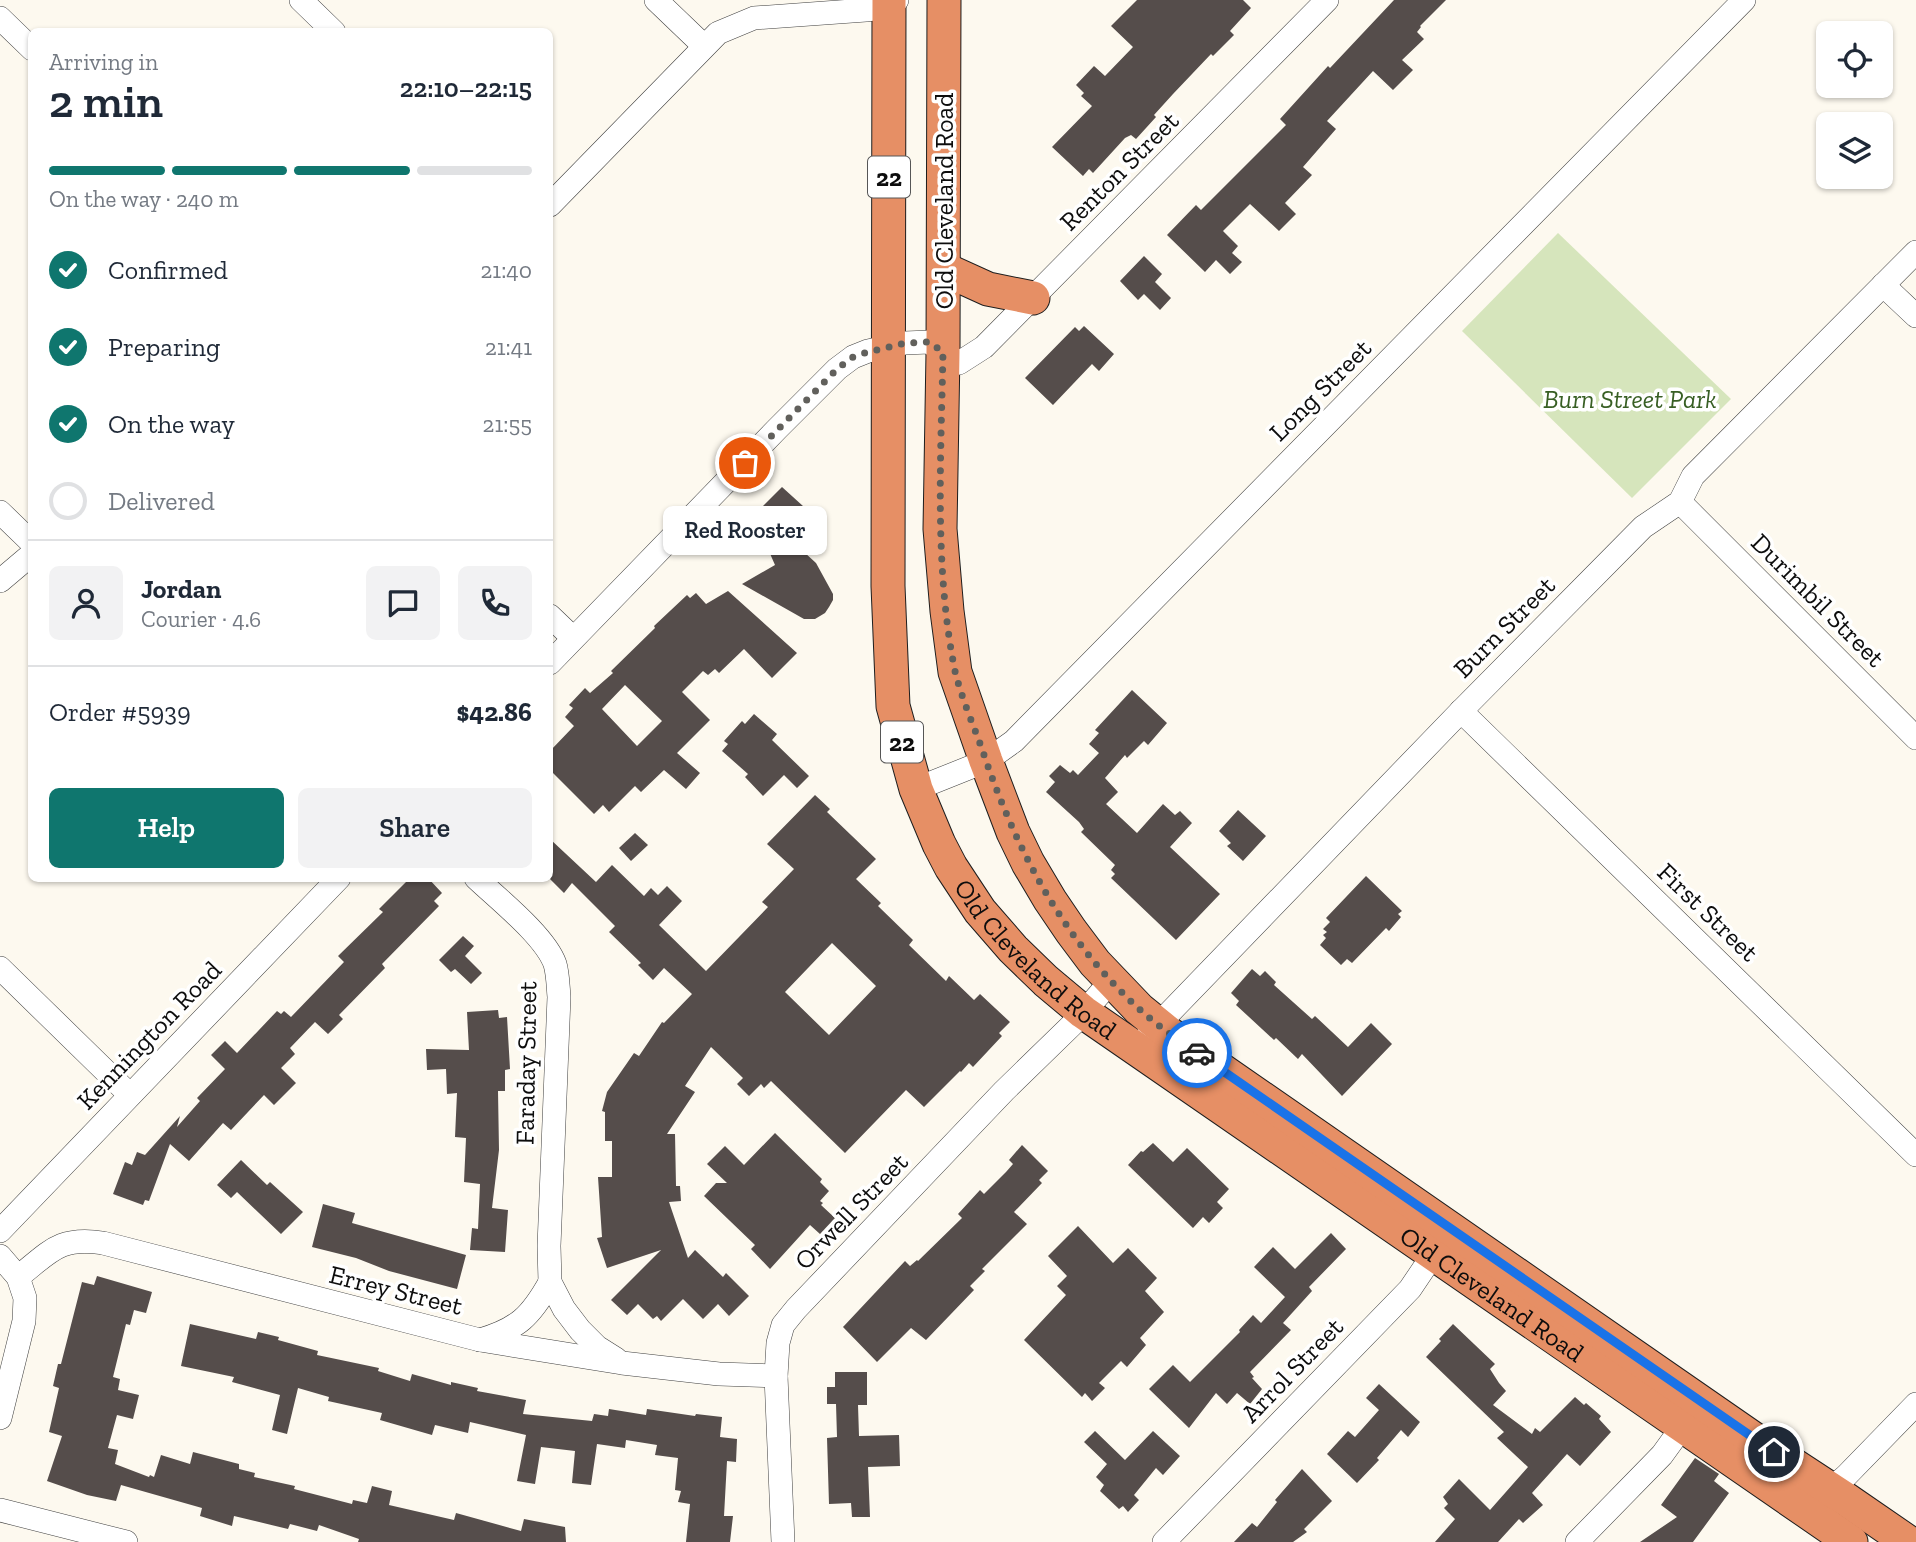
<!DOCTYPE html>
<meta charset="utf-8">
<style>
body{margin:0;font-family:"Zilla Slab",serif;background:#f2f2f3;color:#1f2937;height:100vh;display:flex;flex-direction:column;font-size:26px;white-space:nowrap}
*{box-sizing:border-box;margin:0}
p{font-size:23px;color:#747a83}
.icon{flex:none;width:38px;height:38px;fill:none;stroke:currentColor;stroke-width:2;stroke-linecap:round;stroke-linejoin:round}
.map{position:relative;flex:1;overflow:hidden}
.sheet{position:absolute;left:28px;top:28px;width:525px;height:854px;display:flex;flex-direction:column;background:#fff;border-radius:10px;box-shadow:0 2px 5px #0004}
.sheet>*{flex:none}
.fabs{position:absolute;left:1816px;top:21px;display:grid;gap:14px}
.fabs a{display:grid;place-items:center;width:77px;height:77px;border-radius:10px;background:#fff;box-shadow:0 2px 5px #0004;font-size:35px}
.pin{position:absolute;display:grid;place-items:center;width:60px;height:60px;color:#fff;margin:-30px;border:4px solid #fff;border-radius:50%;box-shadow:0 2px 7px #0007}
.courier{position:absolute;display:grid;place-items:center;width:70px;height:70px;margin:-35px;border:5px solid #1a73e8;border-radius:50%;background:#fff;color:#222;box-shadow:0 2px 9px #0007}
.bubble{position:absolute;height:49px;border-radius:10px;background:#fff;box-shadow:0 2px 5px #0004;font-size:23px;font-weight:600;line-height:49px;text-align:center}
.overview em{font-style:normal;font-weight:600}
.overview div{display:flex;flex-direction:column-reverse}
.overview{display:flex;align-items:center;justify-content:space-between;height:119px;padding:0 21px}
h1{font-size:46px;font-weight:600;line-height:52px}
.bar{display:grid;grid-template-columns:repeat(4,1fr);gap:10px 7px;align-content:center;height:84px;padding:0 21px}
.bar i{height:9px;border-radius:5px;background:#e0e1e3}
.bar .current{background:#0f766e}
.bar p{grid-column:span 4}
.line{display:flex;align-items:center;gap:18px;padding:0 21px;border-top:2px solid #e0e1e3}
.line div{flex:1}
.round{display:grid;place-items:center;flex:none;width:74px;height:74px;border-radius:10px;background:#f2f2f3}
ol{padding:0 21px;list-style:none}
li{display:flex;align-items:center;gap:21px;height:77px}
li p{margin-inline-start:auto}
li .icon{padding:7px;border-radius:50%;background:#0f766e;color:#fff;stroke-width:4}
li:last-child{color:#747a83}
li i{width:38px;height:38px;border:4px solid #e0e1e3;border-radius:50%}
.primary-button{display:flex;gap:14px;margin-top:auto;padding:14px 21px}
.primary-button a{flex:1;height:80px;border-radius:10px;background:#0f766e;color:#fff;font-size:28px;font-weight:600;line-height:80px;text-align:center}
.primary-button a+a{background:#f2f2f3;color:#1f2937}
.map>svg:first-child{display:block}
.green{fill:#d6e5bc}
.building{fill:#554d4b;fill-rule:evenodd}
.lines{fill:none;stroke-linecap:round;stroke-linejoin:round}
.minor-casing{stroke:#404040;stroke-width:24}
.highway-casing{stroke:#1e1e1e;stroke-width:35}
.minor{stroke:#fff;stroke-width:23}
.highway{stroke:#e68f65;stroke-width:33}
.done{stroke:#61605c;stroke-width:7;stroke-dasharray:0 12.6}
.route{stroke:#1a73e8;stroke-width:9}
.labels{text-anchor:middle;dominant-baseline:central;stroke-width:7;stroke-linejoin:round;paint-order:stroke}
.shield{fill:#fff;stroke:#565656;stroke-width:2}
.shield-label{font-size:24px;font-weight:bold;fill:#0d0d0d}
.street-label{font-size:26px;fill:#0d0d0d;stroke:#fff}
.park-label{font-size:26px;font-style:italic;fill:#385f24;stroke:#fff}
</style>
<div class="map">
<svg width="1916" height="1542" viewBox="0 0 1916 1542">
<rect width="100%" height="100%" fill="#fdf9ef"/>
<path class="green" d="M1558 233 1731 399 1632 498 1462 331Z"/>
<g class="building">
<path d="M1137 0H1243L1251 8 1230 31 1234 35 1213 56 1211 54 1173 94 1154 115 1156 117 1136 139 1131 135 1125 138 1093 173 1089 169 1083 176 1052 147 1092 106 1081 96 1084 93 1076 85 1094 66 1105 76 1133 47 1111 26Z"/>
<path d="M1394 0H1446L1420 26 1421 27 1417 32 1424 39 1402 60 1413 70 1393 90 1373 71 1327 121 1336 129 1303 167 1312 175 1285 203 1296 214 1279 231 1250 204 1223 231 1238 246 1232 253 1242 262 1230 274 1216 260 1205 272 1167 235 1196 205 1201 210 1286 125 1280 119 1328 66 1330 68Z"/>
<path d="M1144 256 1162 274 1155 282 1171 298 1160 310 1144 294 1138 300 1120 281Z"/>
<path d="M1084 326 1114 354 1099 371 1092 364 1053 405 1025 378 1075 327 1079 331Z"/>
<path d="M782 487 814 516V545L804 552 816 563 833 594V600L829 607 825 613 815 619H804L742 584 775 565 764 540 780 523 763 506Z"/>
<path d="M728 591 797 653 772 678 744 649 719 673 715 669 708 675 703 671 682 692 710 720 677 753 700 773 686 789 664 770 641 792 635 786 609 812 603 805 594 814 550 770V751L574 726 565 717 573 708 569 705 585 688 590 693 613 673 611 671 655 628 654 626 687 595 690 598 696 593 706 604ZM625 685 662 721 637 746 602 709Z"/>
<path d="M1132 690 1167 723 1148 745 1144 741 1127 758 1125 755 1105 778 1118 792 1106 804 1137 833 1163 804 1175 815 1180 811 1192 823 1170 847 1220 894 1176 940 1111 878 1115 874 1111 870 1115 865 1081 832 1084 829 1079 822 1046 792 1055 782 1049 776 1060 765 1070 773 1073 770 1078 775 1099 753 1089 744 1099 733 1095 730Z"/>
<path d="M754 714 777 734 772 740 809 776 797 788 784 775 763 796 745 777 748 774 722 751 728 744 724 741 742 721 745 724Z"/>
<path d="M815 795 830 809 827 812 876 859 856 879 881 903 878 906 913 940 909 945 946 981 949 976 974 1000 980 994 1010 1022 999 1033 1002 1036 973 1067 969 1063 961 1072 960 1071 924 1107 906 1090 845 1153 771 1081 764 1088 761 1084 749 1096 737 1084 743 1078 711 1047 685 1086 695 1092 667 1134H675L676 1186H680L681 1201 669 1202 688 1258 695 1250 723 1277 726 1273 749 1296 729 1316 718 1304 703 1319 683 1299 661 1321 657 1316 653 1319 638 1304 627 1315 611 1300 661 1250 607 1268 597 1238 602 1237 598 1177H612V1141H605V1112L602 1111 607 1092 634 1053 639 1056 662 1022 664 1023 692 994 664 968 653 980 638 965 641 963 609 932 615 926 572 883 564 893 550 879V839L596 882 612 865 644 896 651 888 658 895 667 886 682 901 659 925 706 971 768 907 762 902 794 869 767 844ZM832 943 876 986 829 1035 785 992Z"/>
<path d="M1238 810 1266 836 1243 861 1227 846 1231 843 1219 831Z"/>
<path d="M635 833 648 845 631 861 619 848Z"/>
<path d="M1366 876 1402 911 1398 914 1401 917 1389 931 1386 928 1352 963 1347 959 1341 965 1320 945 1326 938 1323 935 1327 932 1323 929 1330 922 1326 918Z"/>
<path d="M410 878H428L442 893 434 901 439 906 382 964 385 968 339 1015 343 1019 328 1034 315 1022 290 1048 295 1054 281 1068 296 1083 274 1105 264 1095 231 1130 223 1123 189 1161 170 1144 149 1201 145 1200 143 1205 113 1194 125 1162 132 1165 137 1152 145 1155 180 1116 177 1127 200 1101 197 1098 225 1069 211 1055 225 1041 237 1053 277 1011 281 1014 284 1011 291 1017 344 962 338 956 383 912 379 909Z"/>
<path d="M463 936 474 946 465 956 482 973 471 984 455 969 451 972 439 960Z"/>
<path d="M1252 969 1260 976 1265 971 1276 982 1274 985 1312 1019 1315 1016 1348 1047 1371 1023 1392 1044 1342 1096 1302 1054 1298 1059 1276 1038 1274 1040 1236 1005 1239 1001 1231 993Z"/>
<path d="M498 1010 499 1018 507 1017 510 1069 505 1070V1091H498L499 1150 492 1208 508 1210 505 1252 470 1250 472 1228 478 1229 480 1184 464 1182 466 1138 455 1137 457 1093 447 1094 446 1069 427 1070 426 1049 469 1050 467 1012Z"/>
<path d="M775 1133 822 1179 820 1182 829 1191 820 1201 823 1203 821 1205 835 1218 820 1234 810 1225 770 1269 751 1249 755 1245 704 1196 716 1183H727L707 1164 725 1146 744 1165Z"/>
<path d="M1153 1143 1173 1162 1187 1148 1229 1189 1217 1202 1223 1208 1209 1223 1203 1217 1193 1228 1128 1165 1141 1151 1143 1152Z"/>
<path d="M1022 1145 1048 1171 1039 1180 1042 1183 1014 1212 1027 1224 982 1269 985 1271 970 1286 974 1290 926 1340 911 1328 877 1362 843 1327 905 1261 910 1266 917 1260 918 1261 962 1218 958 1214 980 1190 984 1194 1006 1172 1013 1164 1009 1160Z"/>
<path d="M241 1160 267 1185 270 1182 303 1212 281 1234 237 1192 231 1198 217 1185Z"/>
<path d="M323 1204 355 1213 352 1223 466 1255 457 1289 389 1271 356 1258 312 1247Z"/>
<path d="M1078 1226 1113 1263 1128 1248 1157 1278 1145 1291 1164 1312 1140 1338 1146 1345 1127 1367 1121 1361 1099 1383 1105 1388 1092 1401 1085 1393 1082 1397 1024 1340 1066 1295 1057 1286 1067 1276 1048 1256Z"/>
<path d="M1331 1233 1346 1249 1309 1287 1312 1291 1283 1323 1291 1330 1250 1372 1254 1377 1252 1378 1262 1389 1250 1404 1237 1393 1227 1404 1216 1393 1189 1428 1149 1389 1173 1365 1190 1382 1240 1332 1239 1330 1253 1315 1261 1323 1285 1297 1254 1267 1273 1247 1295 1269Z"/>
<path d="M97 1276 152 1292 146 1313 134 1310 130 1325 126 1324 113 1377 120 1379 118 1390 139 1395 133 1419 117 1415 108 1448 118 1450 115 1464 149 1477 150 1475 154 1477 161 1455 190 1464 193 1452 239 1464V1469L255 1473 254 1477 295 1486 294 1489 352 1504 353 1500 367 1503 372 1486 392 1491 389 1505 454 1520 456 1513 521 1531 524 1519 565 1527 566 1542H358L359 1539 319 1525 317 1531 290 1524 288 1529 234 1516 232 1526 200 1516 202 1508 121 1485 116 1501 87 1495 47 1481 62 1436 49 1432 59 1388 53 1386 58 1364H61L82 1282 94 1285Z"/>
<path d="M190 1324 256 1339 258 1332 279 1337 278 1340 318 1351 317 1355 379 1368 378 1371 410 1381 412 1374 451 1385V1382L478 1388 477 1391 526 1400 523 1414 592 1421 594 1414 608 1416 609 1409 646 1415 647 1409 695 1416 696 1414 722 1417 720 1437 737 1439 736 1462 727 1461 724 1516H733L730 1542H686L690 1504 678 1502 681 1491 675 1490 678 1458 655 1455 657 1445 626 1440 625 1448 597 1444 591 1485 572 1483 575 1451 541 1447 535 1484 517 1481 526 1435 470 1422 468 1433 435 1425 432 1435 380 1420 382 1413 328 1401 329 1397 298 1388 287 1434 272 1430 280 1395 232 1382 234 1377 181 1366Z"/>
<path d="M1453 1324 1495 1364 1490 1369 1499 1383 1506 1391 1493 1405 1532 1434 1535 1428 1540 1432 1575 1397 1584 1405 1586 1403 1601 1416 1599 1419 1611 1432 1580 1466 1567 1454 1532 1493 1543 1505 1523 1523 1519 1519 1498 1542H1435L1455 1519 1444 1508 1448 1504 1443 1497 1459 1479 1490 1510 1528 1467 1497 1438 1504 1432 1426 1357 1441 1341 1439 1339Z"/>
<path d="M835 1372H867V1405H858L859 1436 899 1435 900 1466 868 1467 870 1517H852L851 1503 829 1504 827 1438 837 1437 836 1404H827V1387H835Z"/>
<path d="M1379 1384 1420 1422 1408 1437 1401 1430 1377 1458 1379 1460 1357 1483 1327 1454 1348 1431 1355 1437 1379 1410 1366 1398Z"/>
<path d="M1095 1431 1125 1460 1153 1431 1180 1456 1163 1475 1156 1468 1134 1495 1139 1500 1128 1512 1123 1506 1119 1509 1100 1491 1104 1485 1096 1477 1107 1464 1084 1442Z"/>
<path d="M1695 1458 1719 1474 1714 1481 1729 1493 1693 1542H1640L1677 1517 1661 1505Z"/>
<path d="M1302 1469 1332 1501 1304 1529 1307 1532 1293 1542H1234L1252 1523 1257 1527 1277 1502 1275 1500Z"/>
</g>
<g class="lines">
<defs>
<g id="minor">
<path d="M301 0 334 32"/>
<path d="M656 0 704 46"/>
<path d="M0 18 32 49"/>
<path d="M550 205 718 33 754 18 866 10 889 7 897 0"/>
<path d="M1883 285 1916 316"/>
<path d="M1680 502 1916 738"/>
<path d="M0 512 32 543"/>
<path d="M0 581 32 554"/>
<path d="M550 616 573 638"/>
<path d="M550 663 777 429 837 369 853 357 868 351 905 343 929 342 959 363 984 347 1327 0"/>
<path d="M1461 711 1916 1155"/>
<path d="M916 789 986 761 1014 741 1744 0"/>
<path d="M476 878C498 899 545 936 555 964 558 974 558 986 559 997L549 1246 550 1282 564 1309 580 1330 597 1347 616 1359"/>
<path d="M0 968 130 1095"/>
<path d="M1148 1035 1461 711 1643 527 1680 502 1693 476 1916 252"/>
<path d="M0 1231 339 878"/>
<path d="M0 1256 18 1277 25 1298 24 1321 0 1418"/>
<path d="M18 1277C50 1252 59 1236 103 1243L480 1340 622 1363 719 1374 776 1376"/>
<path d="M480 1340C518 1329 531 1316 550 1282"/>
<path d="M1831 1489 1846 1476 1916 1404"/>
<path d="M0 1510 126 1542"/>
<path d="M783 1542 776 1376 778 1343 783 1325 796 1309 1004 1091 1077 1020 1111 981"/>
<path d="M1164 1542 1410 1289 1441 1243"/>
<path d="M1577 1542 1662 1455 1683 1426"/>
</g>
<g id="highway">
<path id="s1" d="M889 0 888 586 893 706 916 789 939 844 951 867 980 911 1013 949 1046 981 1083 1012 1851 1542"/>
<path d="M944 0 943 352 940 529 947 611 955 672 986 761 1013 832 1028 863 1050 900 1071 931 1095 963 1139 1009 1171 1035 1754 1439 1847 1500 1908 1542"/>
<path d="M944 269 988 289 1033 298"/>
</g>
</defs>
<use href="#minor" class="minor-casing"/>
<use href="#highway" class="highway-casing"/>
<use href="#minor" class="minor"/>
<use href="#highway" class="highway"/>
</g>
<g class="lines">
<path class="done" d="M745 463 837 369 853 357 861 354 905 343 929 342 943 352C941 457 934 568 955 671 961 696 972 722 981 746 1014 845 1060 936 1138 1008 1156 1024 1176 1039 1197 1053"/>
<path class="route" d="M1197 1053 1774 1452"/>
</g>
<g class="labels">
<g class="shield">
<rect x="868" y="156.5" width="42" height="41" rx="5"/>
<rect x="881" y="721.5" width="42" height="41" rx="5"/>
</g>
<g class="shield-label">
<text x="889" y="177">22</text>
<text x="902" y="742">22</text>
</g>
<g class="street-label">
<text transform="translate(1119 171) rotate(-45)">Renton Street</text>
<text transform="translate(944 201) rotate(-90)">Old Cleveland Road</text>
<text transform="translate(1320 390) rotate(-45)">Long Street</text>
<text transform="translate(1818 600) rotate(45)">Durimbil Street</text>
<text transform="translate(1504 627) rotate(-45)">Burn Street</text>
<text transform="translate(1708 912) rotate(44)">First Street</text>
<text stroke="none"><textPath href="#s1" startOffset="1004">Old Cleveland Road</textPath></text>
<text transform="translate(149 1035) rotate(-46)">Kennington Road</text>
<text transform="translate(526 1063) rotate(-89)">Faraday Street</text>
<text transform="translate(851 1211) rotate(-46)">Orwell Street</text>
<text transform="translate(396 1290) rotate(14)">Errey Street</text>
<text stroke="none"><textPath href="#s1" startOffset="1572">Old Cleveland Road</textPath></text>
<text transform="translate(1292 1370) rotate(-46)">Arrol Street</text>
</g>
<g class="park-label">
<text x="1630" y="399">Burn Street Park</text>
</g>
</g>
</svg>
<div class="fabs">
<a><svg class="icon" aria-label="locate" viewBox="0 0 24 24"><circle cx="12" cy="12" r="6"/><path d="M12 2v4M12 18v4M2 12h4M18 12h4"/></svg></a>
<a><svg class="icon" aria-label="layers" viewBox="0 0 24 24"><path d="M12 4l9 5-9 5-9-5zM3 14l9 5 9-5"/></svg></a>
</div>
<div class="pin" style="left:745px;top:463px;background:#ea580c"><svg class="icon" aria-label="bag" viewBox="0 0 24 24"><path d="M5 8h14l-1 12H6zM9 8a3 3 0 0 1 6 0"/></svg></div>
<div class="pin" style="left:1774px;top:1452px;background:#1f2937"><svg class="icon" aria-label="home" viewBox="0 0 24 24"><path d="M3 11l9-7 9 7M6 9v11h12V9"/></svg></div>
<div class="courier" style="left:1197px;top:1053px"><svg class="icon" aria-label="car" viewBox="0 0 24 24"><path d="M5 17H2v-5l4-1 3-4h7l3 4 3 1v5h-3M9 17h6M6 11h13"/><circle cx="7" cy="17" r="2"/><circle cx="17" cy="17" r="2"/></svg></div>
<div class="bubble" style="left:663px;top:506px;width:164px">Red Rooster</div>
<section class="sheet">
<div class="overview"><div><h1>2 min</h1><p>Arriving in</p></div><em>22:10–22:15</em></div>
<div class="bar"><i class="current"></i><i class="current"></i><i class="current"></i><i></i><p>On the way · 240 m</p></div>
<ol>
<li><svg class="icon" aria-label="check" viewBox="0 0 24 24"><path d="M5 12l5 5 9-10"/></svg>Confirmed<p>21:40</p></li>
<li><svg class="icon" aria-label="check" viewBox="0 0 24 24"><path d="M5 12l5 5 9-10"/></svg>Preparing<p>21:41</p></li>
<li><svg class="icon" aria-label="check" viewBox="0 0 24 24"><path d="M5 12l5 5 9-10"/></svg>On the way<p>21:55</p></li>
<li><i></i>Delivered</li>
</ol>
<div class="line" style="height:126px"><a class="round"><svg class="icon" aria-label="person" viewBox="0 0 24 24"><circle cx="12" cy="8" r="4"/><path d="M4 21q1-7 8-7t8 7"/></svg></a><div><b>Jordan</b><p>Courier · 4.6</p></div><a class="round"><svg class="icon" aria-label="chat" viewBox="0 0 24 24"><path d="M4 5h16v11H9l-5 4z"/></svg></a><a class="round"><svg class="icon" aria-label="phone" viewBox="0 0 24 24"><path d="M5 4h4l2 5-3 2q2 4 5 5l2-3 5 2v4C11 20 4 13 5 4z"/></svg></a></div>
<div class="line" style="height:91px"><div>Order #5939</div><b>$42.86</b></div>
<div class="primary-button"><a>Help</a><a>Share</a></div>
</section>
</div>
